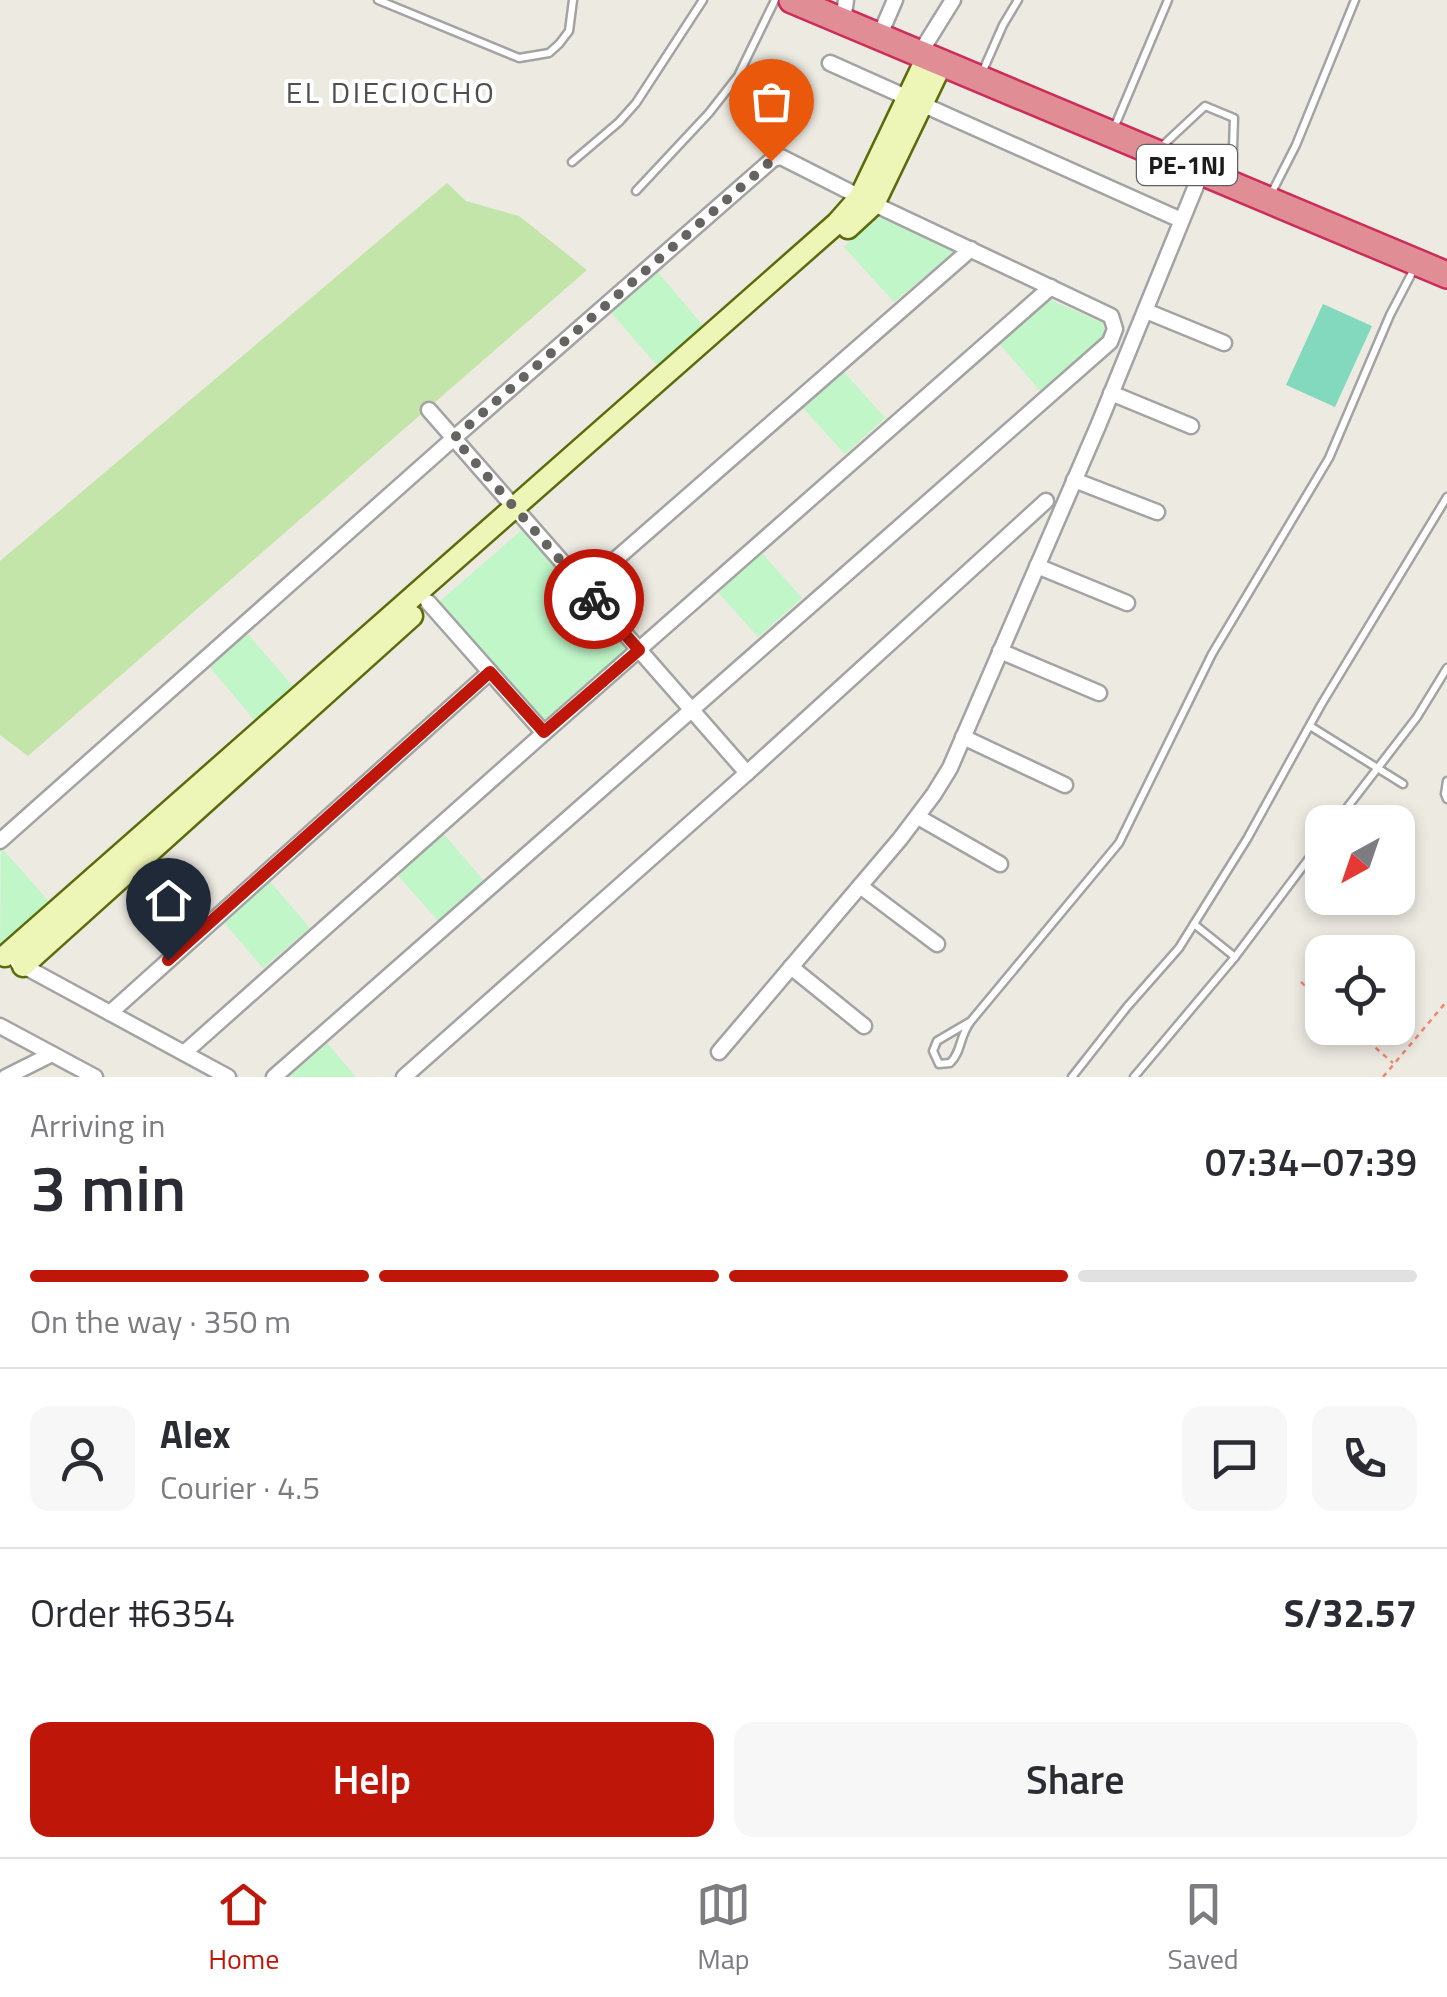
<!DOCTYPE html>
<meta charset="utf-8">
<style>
body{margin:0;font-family:"Titillium Web",sans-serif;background:#f7f7f7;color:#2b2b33;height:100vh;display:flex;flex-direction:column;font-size:38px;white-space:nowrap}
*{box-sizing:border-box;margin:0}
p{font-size:32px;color:#7c7c81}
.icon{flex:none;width:55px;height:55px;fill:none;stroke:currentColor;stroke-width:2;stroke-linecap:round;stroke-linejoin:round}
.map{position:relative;height:1077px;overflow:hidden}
.side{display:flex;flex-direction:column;background:#fff;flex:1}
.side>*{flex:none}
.needle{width:65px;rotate:220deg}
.tools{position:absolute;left:1305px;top:805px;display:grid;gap:20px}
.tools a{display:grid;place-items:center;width:110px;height:110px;border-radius:20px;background:#fff;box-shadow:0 5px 15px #0003;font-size:50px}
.pin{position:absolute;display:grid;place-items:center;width:85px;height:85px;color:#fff;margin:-102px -42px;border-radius:50% 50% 50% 0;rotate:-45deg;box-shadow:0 0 10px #0007}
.pin .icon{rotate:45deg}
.courier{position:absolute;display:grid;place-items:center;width:100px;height:100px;margin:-50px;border:8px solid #be170a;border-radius:50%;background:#fff;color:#222;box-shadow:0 2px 12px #0007}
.head em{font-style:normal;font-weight:600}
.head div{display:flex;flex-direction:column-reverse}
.head{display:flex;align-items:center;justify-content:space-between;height:170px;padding:0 30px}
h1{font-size:65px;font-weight:600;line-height:75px}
.bar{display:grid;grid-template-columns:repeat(4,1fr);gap:15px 10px;align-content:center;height:120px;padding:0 30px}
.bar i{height:12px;border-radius:8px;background:#e1e1e2}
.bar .selected{background:#be170a}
.bar p{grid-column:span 4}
.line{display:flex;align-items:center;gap:25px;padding:0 30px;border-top:2px solid #e1e1e2}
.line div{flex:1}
.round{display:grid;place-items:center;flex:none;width:105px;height:105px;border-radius:20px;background:#f7f7f7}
.primary-button{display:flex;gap:20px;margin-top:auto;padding:20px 30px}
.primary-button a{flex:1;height:115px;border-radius:20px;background:#be170a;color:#fff;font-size:40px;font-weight:600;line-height:115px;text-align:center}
.primary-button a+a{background:#f7f7f7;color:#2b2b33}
.tab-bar{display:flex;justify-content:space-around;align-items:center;height:140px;border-top:2px solid #e1e1e2;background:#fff;font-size:28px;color:#7c7c81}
.tab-bar a{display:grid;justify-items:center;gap:5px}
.tab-bar .selected{color:#be170a}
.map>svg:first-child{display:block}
.grass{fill:#c3e5aa}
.park{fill:#c0f6c8}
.pitch{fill:#83d9be}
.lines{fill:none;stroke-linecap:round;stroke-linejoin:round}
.lane-casing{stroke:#a3a3a3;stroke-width:11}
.street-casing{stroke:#a3a3a3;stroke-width:19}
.secondary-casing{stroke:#5a6c0a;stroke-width:25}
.highway-casing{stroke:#ce2c58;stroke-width:30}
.path{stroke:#f2856e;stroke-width:2.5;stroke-dasharray:5 5;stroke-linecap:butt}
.lane{stroke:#fff;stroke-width:6}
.street{stroke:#fff;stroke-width:14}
.secondary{stroke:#eef6b7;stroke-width:20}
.highway{stroke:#e18d96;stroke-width:25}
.done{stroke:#656461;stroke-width:10;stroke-dasharray:0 18}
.route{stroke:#be170a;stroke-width:12}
.labels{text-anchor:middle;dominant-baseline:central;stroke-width:8;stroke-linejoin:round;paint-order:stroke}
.shield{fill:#fff;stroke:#606060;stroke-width:2.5}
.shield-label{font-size:25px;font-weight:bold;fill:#1c1c1c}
.neighbourhood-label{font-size:30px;letter-spacing:2.5px;fill:#4f4f4f;stroke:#fff}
</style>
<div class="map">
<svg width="1447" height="1077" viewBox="0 0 1447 1077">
<rect width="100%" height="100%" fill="#edeae2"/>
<path class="grass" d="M447 183 466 201 519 216 587 270 28 756 0 735V561Z"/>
<g class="park">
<path d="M880 213 957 250 894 302 844 247Z"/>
<path d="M656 270 706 329 660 369 609 310Z"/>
<path d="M1046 298 1103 323 1105 339 1043 394 997 341Z"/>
<path d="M844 372 885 418 845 454 803 408Z"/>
<path d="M524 528 629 648 544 722 439 602Z"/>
<path d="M760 551 802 598 758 637 716 590Z"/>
<path d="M246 632 297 691 258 724 208 665Z"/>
<path d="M442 832 484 881 438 921 395 872Z"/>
<path d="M1 847 52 905 3 947 0 946Z"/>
<path d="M268 879 310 928 263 968 221 919Z"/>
<path d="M327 1043 356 1077H287Z"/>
</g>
<path class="pitch" d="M1323 304 1372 326 1335 407 1286 385Z"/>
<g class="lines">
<defs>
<g id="lane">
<path d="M378 0 519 58 549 53 559 44 569 31 573 0"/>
<path d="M981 75 1003 25 1018 0"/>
<path d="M1114 128 1168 0"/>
<path d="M1160 148 1205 106 1234 118 1232 178"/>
<path d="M572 162 619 122 636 103 703 0"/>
<path d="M636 191 709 113 738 76 775 0"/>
<path d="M1270 196 1296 145 1355 0"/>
<path d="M1310 726 1403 784"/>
<path d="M1447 781 1445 794 1447 799"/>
<path d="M1336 822 1417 717 1447 668"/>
<path d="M1194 924 1235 957"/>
<path d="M971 1021C959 1036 962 1052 950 1063L939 1064 933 1051 937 1041 971 1021 1119 843 1212 654 1329 458 1390 315 1414 269"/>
<path d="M1072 1077 1127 1007 1179 948 1247 839 1321 705 1447 497"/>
<path d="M1134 1077 1235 957 1322 841"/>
</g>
<g id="street">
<path d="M843 21 846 0"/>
<path d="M879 37 895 0"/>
<path d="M920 53 953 0"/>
<path d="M830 63 1181 220"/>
<path d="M1146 311 1224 343"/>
<path d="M1111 393 1191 426"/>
<path d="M429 410 747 773"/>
<path d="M1074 480 1157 512"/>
<path d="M1037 566 1127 603"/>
<path d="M584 587 971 249"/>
<path d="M428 602 544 733"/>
<path d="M1000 651 1099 693"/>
<path d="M963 737 1065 785"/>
<path d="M918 817 1000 864"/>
<path d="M0 841 454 438 773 159 781 157 874 204 1111 316 1115 329 1110 342 274 1077"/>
<path d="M860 886 937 944"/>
<path d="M18 963 228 1077"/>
<path d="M791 967 864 1026"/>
<path d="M110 1013 490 672"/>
<path d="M0 1026 95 1077"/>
<path d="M719 1052 900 839 934 794 950 768 1098 426 1202 171"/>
<path d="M184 1053 544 733 1051 287"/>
<path d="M6 1077 52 1054"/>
<path d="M404 1077 747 773 1046 501"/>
</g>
<g id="secondary">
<path d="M848 228 874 204 942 63"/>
<path d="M5 956 837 223 860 197 927 57"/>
<path d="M23 966 412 616"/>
</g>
<path id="highway" d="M792 0 1447 275"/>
</defs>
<use href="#lane" class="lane-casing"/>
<use href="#street" class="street-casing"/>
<use href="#secondary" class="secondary-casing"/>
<use href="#highway" class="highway-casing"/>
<g class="path">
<path d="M1301 982 1322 1001"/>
<path d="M1353 1028 1393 1063"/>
<path d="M1383 1077 1447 1001"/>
</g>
<use href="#lane" class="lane"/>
<use href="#street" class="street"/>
<use href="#secondary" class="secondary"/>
<use href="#highway" class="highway"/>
</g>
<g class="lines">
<path class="done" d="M594 599 454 438 771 161"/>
<path class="route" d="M168 960 490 672 544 732 639 650 594 599"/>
</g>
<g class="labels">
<rect class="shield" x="1137" y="145" width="100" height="40" rx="8"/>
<g class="shield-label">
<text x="1187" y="165">PE-1NJ</text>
</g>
<g class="neighbourhood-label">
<text x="391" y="92">EL DIECIOCHO</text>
</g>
</g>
</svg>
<div class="tools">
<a><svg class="needle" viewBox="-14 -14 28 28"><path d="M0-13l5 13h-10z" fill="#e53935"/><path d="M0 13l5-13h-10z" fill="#7c7c81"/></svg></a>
<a><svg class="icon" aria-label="locate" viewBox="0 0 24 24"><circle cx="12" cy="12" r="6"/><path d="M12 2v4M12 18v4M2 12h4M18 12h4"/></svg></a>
</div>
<div class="pin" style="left:771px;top:161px;background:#ea580c"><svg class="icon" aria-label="bag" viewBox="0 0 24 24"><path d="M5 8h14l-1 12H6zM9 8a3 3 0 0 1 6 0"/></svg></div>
<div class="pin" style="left:168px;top:960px;background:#1f2937"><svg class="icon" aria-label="home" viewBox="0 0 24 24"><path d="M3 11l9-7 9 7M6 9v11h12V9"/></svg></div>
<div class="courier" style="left:594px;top:599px"><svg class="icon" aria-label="bike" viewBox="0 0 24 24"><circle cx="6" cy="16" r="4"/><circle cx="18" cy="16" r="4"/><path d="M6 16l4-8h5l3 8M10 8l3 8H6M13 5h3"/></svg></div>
</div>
<section class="side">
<div class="head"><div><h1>3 min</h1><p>Arriving in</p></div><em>07:34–07:39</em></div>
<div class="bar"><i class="selected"></i><i class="selected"></i><i class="selected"></i><i></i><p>On the way · 350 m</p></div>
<div class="line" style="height:180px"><a class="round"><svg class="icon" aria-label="person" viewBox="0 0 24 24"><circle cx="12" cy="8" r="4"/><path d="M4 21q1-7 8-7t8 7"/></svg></a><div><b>Alex</b><p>Courier · 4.5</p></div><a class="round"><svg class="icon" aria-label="chat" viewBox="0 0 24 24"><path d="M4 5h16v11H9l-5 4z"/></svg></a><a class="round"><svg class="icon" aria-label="phone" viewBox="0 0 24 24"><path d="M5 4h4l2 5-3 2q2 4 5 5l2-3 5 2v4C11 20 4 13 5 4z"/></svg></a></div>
<div class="line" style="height:130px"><div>Order #6354</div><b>S/32.57</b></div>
<div class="primary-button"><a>Help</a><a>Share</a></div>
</section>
<nav class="tab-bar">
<a class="selected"><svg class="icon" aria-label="home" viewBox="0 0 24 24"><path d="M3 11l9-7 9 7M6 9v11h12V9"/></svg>Home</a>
<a><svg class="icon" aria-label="map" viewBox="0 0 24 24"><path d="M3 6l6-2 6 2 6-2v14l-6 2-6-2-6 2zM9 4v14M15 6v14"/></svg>Map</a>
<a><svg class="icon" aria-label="saved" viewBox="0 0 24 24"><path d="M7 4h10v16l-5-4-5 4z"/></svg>Saved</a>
</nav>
